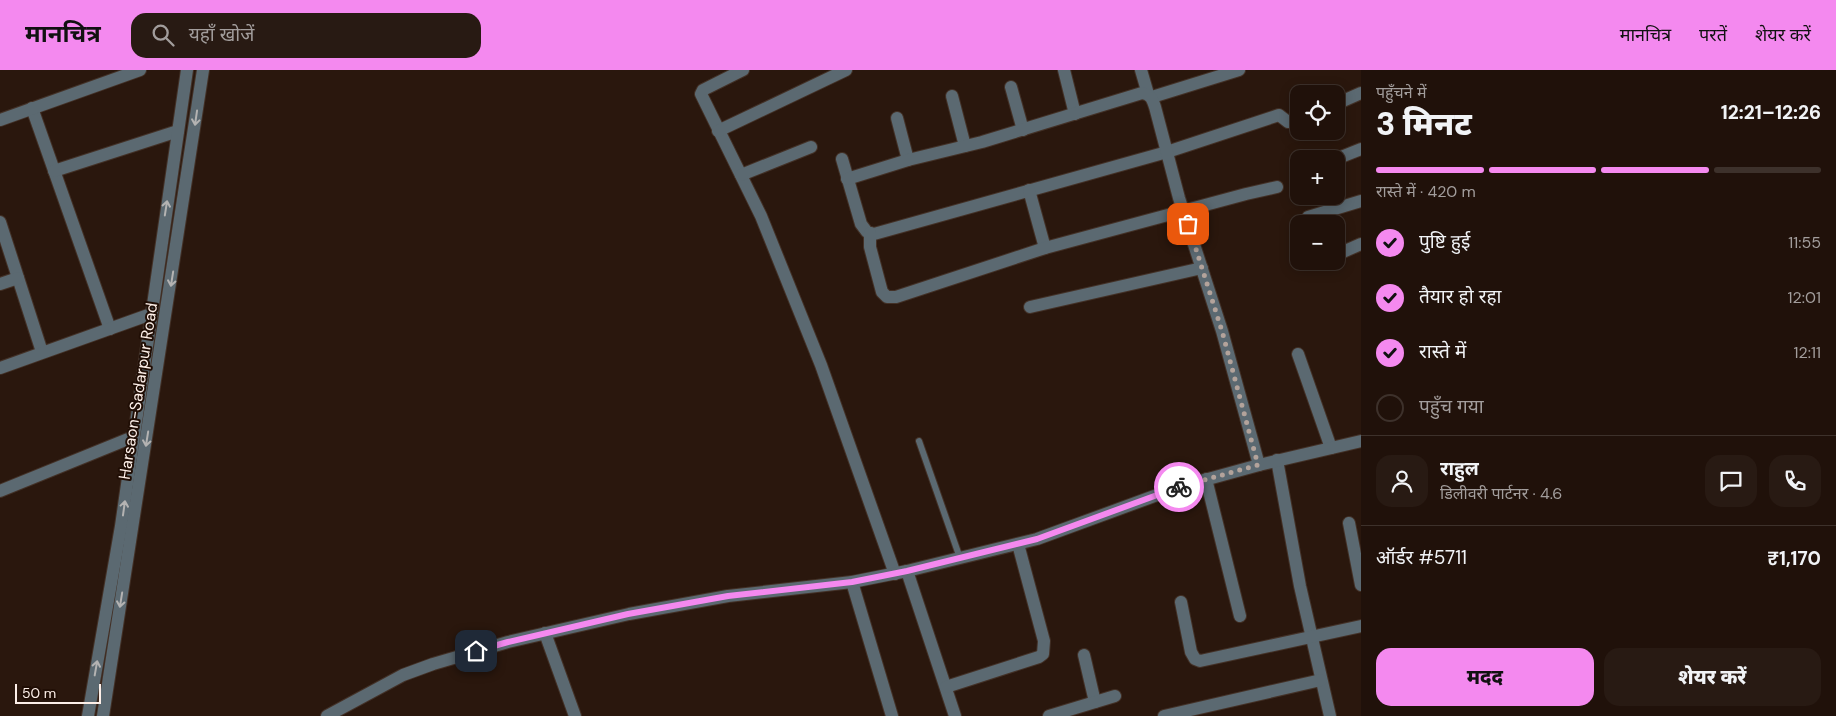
<!DOCTYPE html>
<html lang="hi">
<meta charset="utf-8">
<style>
body{margin:0;font-family:"DM Sans","Noto Sans Devanagari",sans-serif;background:#281a13;color:#f1f3f6;height:100vh;display:flex;flex-direction:column;font-size:19px;white-space:nowrap}
*{box-sizing:border-box;margin:0}
p{font-size:16px;color:#a29d9c}
.icon{flex:none;width:28px;height:28px;fill:none;stroke:currentColor;stroke-width:2;stroke-linecap:round;stroke-linejoin:round}
.map{position:relative;flex:1;overflow:hidden}
.sheet{display:flex;flex-direction:column;background:#20110a;width:475px}
.sheet>*{flex:none}
.tools{position:absolute;left:1290px;top:15px;display:grid;gap:10px}
.tools a{display:grid;place-items:center;width:55px;height:55px;border-radius:10px;background:#20110a;box-shadow:0 2px 12px #0003,0 0 0 1px #3d312b;font-size:25px}
.scale{position:absolute;left:15px;bottom:12px;width:86px;box-sizing:border-box;padding-left:5px;border:2px solid #fdefe8;border-top:0;font-size:14px;line-height:18px;white-space:nowrap;color:#fdefe8;-webkit-text-stroke:4px #200e05;paint-order:stroke}
.pin{position:absolute;display:grid;place-items:center;width:42px;height:42px;color:#fff;margin:-21px;border-radius:10px;box-shadow:0 2px 8px #0006}
.courier{position:absolute;display:grid;place-items:center;width:50px;height:50px;margin:-25px;border:4px solid #f489ef;border-radius:50%;background:#fff;color:#222;box-shadow:0 1px 6px #0007}
.head em{font-style:normal;font-weight:800}
.head div{display:flex;flex-direction:column-reverse}
.head{display:flex;align-items:center;justify-content:space-between;height:85px;padding:0 15px}
h1{font-size:32px;font-weight:800;line-height:38px}
.bar{display:grid;grid-template-columns:repeat(4,1fr);gap:8px 5px;align-content:center;height:60px;padding:0 15px}
.bar i{height:6px;border-radius:4px;background:#3d312b}
.bar .on{background:#f489ef}
.bar p{grid-column:span 4}
.line{display:flex;align-items:center;gap:12px;padding:0 15px;border-top:1px solid #3d312b}
.line div{flex:1}
.round{display:grid;place-items:center;flex:none;width:52px;height:52px;border-radius:15px;background:#281a13}
ol{padding:0 15px;list-style:none}
li{display:flex;align-items:center;gap:15px;height:55px}
li p{margin-inline-start:auto}
li .icon{padding:5px;border-radius:50%;background:#f489ef;color:#111;stroke-width:4}
li:last-child{color:#a29d9c}
li i{width:28px;height:28px;border:2px solid #3d312b;border-radius:50%}
.action{display:flex;gap:10px;margin-top:auto;padding:10px 15px}
.action a{flex:1;height:58px;border-radius:15px;background:#f489ef;color:#111;font-size:20px;font-weight:800;line-height:58px;text-align:center}
.action a+a{background:#281a13;color:#f1f3f6}
header{display:flex;align-items:center;gap:30px;box-sizing:border-box;height:70px;padding:0 25px;background:#f489ef;color:#111}
header strong{font-size:24px}
nav{display:flex;gap:28px;margin-inline-start:auto;font-size:18px}
.search{width:350px;height:45px;background:#281a13;display:flex;align-items:center;gap:12px;box-sizing:border-box;padding:0 18px;border-radius:15px;color:#a29d9c;font-size:19px}
main{display:flex;flex:1;min-height:0}
.map>svg:first-child{display:block}
.lines{fill:none;stroke-linecap:round;stroke-linejoin:round}
.service-casing{stroke:#433127;stroke-width:8}
.minor-casing{stroke:#433127;stroke-width:14}
.tertiary-casing{stroke:#433127;stroke-width:14}
.service{stroke:#5b6971;stroke-width:6}
.minor{stroke:#5b6971;stroke-width:12}
.tertiary{stroke:#5b6971;stroke-width:12}
.oneway{stroke:#b4b3b2}
.done{stroke:#b3a39b;stroke-width:5;stroke-dasharray:0 9}
.route{stroke:#f489ef;stroke-width:6}
.labels{text-anchor:middle;dominant-baseline:central;stroke-width:4;stroke-linejoin:round;paint-order:stroke}
.street-label{font-size:16px;fill:#fdefe8;stroke:#200e05}
</style>
<header>
<strong>मानचित्र</strong>
<div class="search"><svg class="icon" aria-label="search" viewBox="0 0 24 24"><circle cx="10" cy="10" r="6"/><path d="M15 15l6 6"/></svg>यहाँ खोजें</div>
<nav><a>मानचित्र</a><a>परतें</a><a>शेयर करें</a></nav>
</header>
<main>
<div class="map">
<svg width="1361" height="646" viewBox="0 0 1361 646">
<rect width="100%" height="100%" fill="#2a170d"/>
<g class="lines">
<defs>
<path id="service" d="M919 371 960 488"/>
<g id="minor">
<path d="M743 0 703 20 701 24 761 146 821 295 895 504"/>
<path d="M1064 0 1075 44"/>
<path d="M1141 0 1148 24"/>
<path d="M1011 17 1023 60"/>
<path d="M952 26 965 76"/>
<path d="M1152 27 1239 0"/>
<path d="M1336 34 1361 23"/>
<path d="M32 38 110 259"/>
<path d="M897 48 908 90"/>
<path d="M0 50 140 0"/>
<path d="M718 61 846 0"/>
<path d="M842 89 861 154 867 162 874 164 1167 82 1279 45 1288 52 1299 48"/>
<path d="M1336 89 1361 79"/>
<path d="M54 101 178 61"/>
<path d="M741 105 811 77"/>
<path d="M847 109 908 90 982 72 1142 23C1151 25 1152 28 1155 37L1179 128 1222 261 1259 395"/>
<path d="M1029 120 1045 178"/>
<path d="M1308 147 1361 131"/>
<path d="M0 152 42 282"/>
<path d="M870 163V177L882 222 887 227H896L1045 178 1246 124 1277 117"/>
<path d="M1336 185 1361 174"/>
<path d="M0 214 18 208"/>
<path d="M1030 237 1202 198"/>
<path d="M1298 284 1331 378"/>
<path d="M0 298 151 244"/>
<path d="M1277 390 1300 516 1330 646"/>
<path d="M1206 409 1240 546"/>
<path d="M0 421 133 367"/>
<path d="M1349 453 1361 515"/>
<path d="M907 501 955 646"/>
<path d="M852 512 892 646"/>
<path d="M1181 532 1191 582 1195 589 1200 591 1361 556"/>
<path d="M545 563 575 646"/>
<path d="M1084 585 1095 632"/>
<path d="M946 617 1039 587 1043 584 1044 571 1018 474"/>
<path d="M1049 646 1115 626"/>
<path d="M1164 646 1321 610"/>
</g>
<g id="tertiary">
<path d="M88 646 121 456 187 0"/>
<path d="M103 646 203 0"/>
<path d="M327 646 403 605 433 594 508 572 629 544 728 526 852 512 907 501 1037 469 1179 417 1259 395 1361 371"/>
</g>
</defs>
<use href="#service" class="service-casing"/>
<use href="#minor" class="minor-casing"/>
<use href="#tertiary" class="tertiary-casing"/>
<use href="#service" class="service"/>
<use href="#minor" class="minor"/>
<use href="#tertiary" class="tertiary"/>
</g>
<defs><path id="oneway-shaft" d="M-6 0H5M1.5-3L5.5 0L1.5 3" fill="none" stroke-width="1.6" stroke-linecap="round" stroke-linejoin="round" transform="scale(1.25)"/></defs>
<g class="oneway">
<use href="#oneway-shaft" transform="translate(196 48) rotate(98)"/>
<use href="#oneway-shaft" transform="translate(166 138) rotate(-81)"/>
<use href="#oneway-shaft" transform="translate(172 209) rotate(99)"/>
<use href="#oneway-shaft" transform="translate(147 369) rotate(99)"/>
<use href="#oneway-shaft" transform="translate(124 438) rotate(-82)"/>
<use href="#oneway-shaft" transform="translate(121 530) rotate(99)"/>
<use href="#oneway-shaft" transform="translate(96 598) rotate(-80)"/>
</g>
<g class="lines">
<path class="done" d="M1179 417 1258 395 1222 261 1188 154"/>
<path class="route" d="M476 581 508 572 628 544 728 526 852 512 907 501 1037 469 1179 417"/>
</g>
<g class="labels">
<g class="street-label">
<text transform="translate(138 321) rotate(-81)">Harsaon-Sadarpur Road</text>
</g>
</g>
</svg>
<div class="tools">
<a><svg class="icon" aria-label="locate" viewBox="0 0 24 24"><circle cx="12" cy="12" r="6"/><path d="M12 2v4M12 18v4M2 12h4M18 12h4"/></svg></a>
<a>+</a>
<a>−</a>
</div>
<div class="scale">50 m</div>
<div class="pin" style="left:1188px;top:154px;background:#ea580c"><svg class="icon" aria-label="bag" viewBox="0 0 24 24"><path d="M5 8h14l-1 12H6zM9 8a3 3 0 0 1 6 0"/></svg></div>
<div class="pin" style="left:476px;top:581px;background:#1f2937"><svg class="icon" aria-label="home" viewBox="0 0 24 24"><path d="M3 11l9-7 9 7M6 9v11h12V9"/></svg></div>
<div class="courier" style="left:1179px;top:417px"><svg class="icon" aria-label="bike" viewBox="0 0 24 24"><circle cx="6" cy="16" r="4"/><circle cx="18" cy="16" r="4"/><path d="M6 16l4-8h5l3 8M10 8l3 8H6M13 5h3"/></svg></div>
</div>
<section class="sheet">
<div class="head"><div><h1>3 मिनट</h1><p>पहुँचने में</p></div><em>12:21–12:26</em></div>
<div class="bar"><i class="on"></i><i class="on"></i><i class="on"></i><i></i><p>रास्ते में · 420 m</p></div>
<ol>
<li><svg class="icon" aria-label="check" viewBox="0 0 24 24"><path d="M5 12l5 5 9-10"/></svg>पुष्टि हुई<p>11:55</p></li>
<li><svg class="icon" aria-label="check" viewBox="0 0 24 24"><path d="M5 12l5 5 9-10"/></svg>तैयार हो रहा<p>12:01</p></li>
<li><svg class="icon" aria-label="check" viewBox="0 0 24 24"><path d="M5 12l5 5 9-10"/></svg>रास्ते में<p>12:11</p></li>
<li><i></i>पहुँच गया</li>
</ol>
<div class="line" style="height:90px"><a class="round"><svg class="icon" aria-label="person" viewBox="0 0 24 24"><circle cx="12" cy="8" r="4"/><path d="M4 21q1-7 8-7t8 7"/></svg></a><div><b>राहुल</b><p>डिलीवरी पार्टनर · 4.6</p></div><a class="round"><svg class="icon" aria-label="chat" viewBox="0 0 24 24"><path d="M4 5h16v11H9l-5 4z"/></svg></a><a class="round"><svg class="icon" aria-label="phone" viewBox="0 0 24 24"><path d="M5 4h4l2 5-3 2q2 4 5 5l2-3 5 2v4C11 20 4 13 5 4z"/></svg></a></div>
<div class="line" style="height:65px"><div>ऑर्डर #5711</div><b>₹1,170</b></div>
<div class="action"><a>मदद</a><a>शेयर करें</a></div>
</section>
</main>
